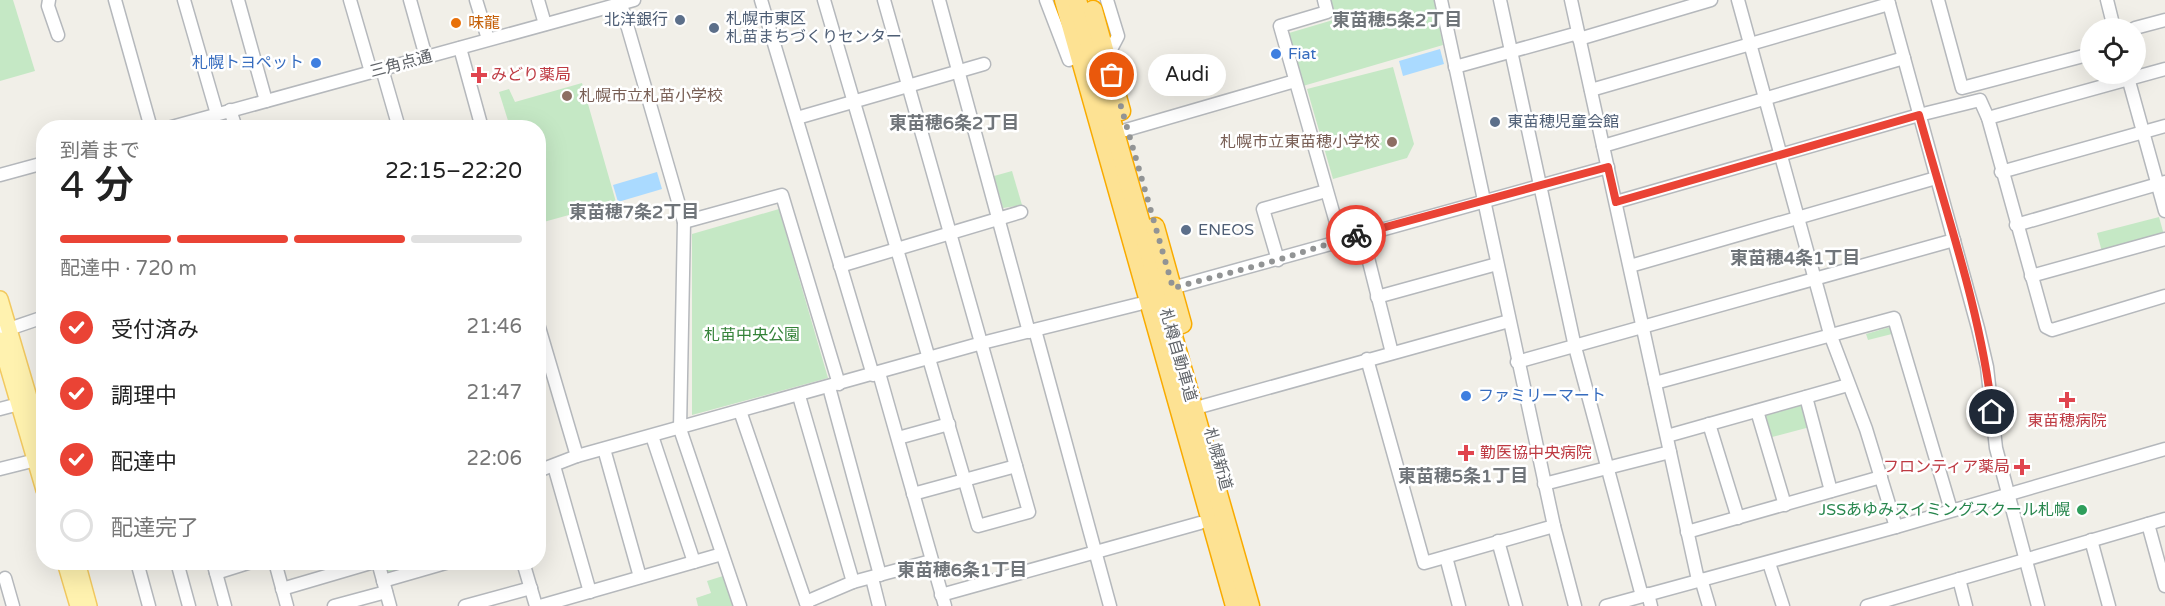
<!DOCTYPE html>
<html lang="ja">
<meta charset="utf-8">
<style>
body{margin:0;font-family:"Varela Round","Noto Sans JP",sans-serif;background:#f2f2f2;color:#222;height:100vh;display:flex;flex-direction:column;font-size:22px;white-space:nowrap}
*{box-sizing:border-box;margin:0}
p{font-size:20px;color:#767676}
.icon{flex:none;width:33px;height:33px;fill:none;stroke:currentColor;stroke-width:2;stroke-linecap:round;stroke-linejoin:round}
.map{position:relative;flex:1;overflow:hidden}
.details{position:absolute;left:36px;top:120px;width:510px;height:450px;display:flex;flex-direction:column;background:#fff;border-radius:24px;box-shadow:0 6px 24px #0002}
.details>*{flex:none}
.controls{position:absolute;left:2080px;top:18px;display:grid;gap:12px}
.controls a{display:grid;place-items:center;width:66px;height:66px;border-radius:50%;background:#fff;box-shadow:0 6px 24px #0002;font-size:30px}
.pin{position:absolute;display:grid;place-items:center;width:51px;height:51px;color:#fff;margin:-26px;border:3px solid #fff;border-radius:50%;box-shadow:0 2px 6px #0007}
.courier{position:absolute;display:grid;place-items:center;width:60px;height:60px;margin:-30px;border:4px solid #ea4335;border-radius:50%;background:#fff;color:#222;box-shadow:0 2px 8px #0007}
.bubble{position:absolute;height:42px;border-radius:21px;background:#fff;box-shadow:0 6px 24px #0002;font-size:20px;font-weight:600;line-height:42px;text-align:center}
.headline em{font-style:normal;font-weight:600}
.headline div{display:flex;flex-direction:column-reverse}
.headline{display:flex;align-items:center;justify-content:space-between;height:102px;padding:0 24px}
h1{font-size:39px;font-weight:600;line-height:45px}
.bar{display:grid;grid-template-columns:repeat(4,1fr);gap:9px 6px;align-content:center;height:72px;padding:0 24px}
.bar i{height:8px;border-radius:4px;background:#e0e0e0}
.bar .on{background:#ea4335}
.bar p{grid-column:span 4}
ol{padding:0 24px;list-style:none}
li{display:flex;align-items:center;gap:18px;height:66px}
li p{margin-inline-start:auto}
li .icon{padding:6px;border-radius:50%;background:#ea4335;color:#fff;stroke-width:4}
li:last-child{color:#767676}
li i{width:33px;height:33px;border:3px solid #e0e0e0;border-radius:50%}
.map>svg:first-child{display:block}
.green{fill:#c5e8c5}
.water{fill:#aadaff}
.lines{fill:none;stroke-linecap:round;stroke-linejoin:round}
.minor-casing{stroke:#b5b8bc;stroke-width:15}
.major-casing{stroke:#f2c960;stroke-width:18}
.highway-casing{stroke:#f9ab00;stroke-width:21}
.minor{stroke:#fff;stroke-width:12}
.major{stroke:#fff2af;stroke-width:15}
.highway{stroke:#fde293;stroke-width:18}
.done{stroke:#929495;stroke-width:6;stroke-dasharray:0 10.8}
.route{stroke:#ea4335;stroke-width:8}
.service-dot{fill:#5c6f8a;stroke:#fff;stroke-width:2}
.food-dot{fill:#e8710a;stroke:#fff;stroke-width:2}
.shop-dot{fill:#3f7fe0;stroke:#fff;stroke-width:2}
.health-dot{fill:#e0444e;stroke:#fff;stroke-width:2}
.education-dot{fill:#8d6e63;stroke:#fff;stroke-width:2}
.leisure-dot{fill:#2e9e5b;stroke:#fff;stroke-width:2}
.labels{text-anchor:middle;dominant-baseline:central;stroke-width:5;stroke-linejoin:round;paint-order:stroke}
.service-label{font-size:16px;fill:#4e5e75;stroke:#fff;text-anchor:start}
.food-label{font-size:16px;fill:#c56008;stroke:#fff;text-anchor:start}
.shop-label{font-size:16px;fill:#366cbe;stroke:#fff;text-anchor:start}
.street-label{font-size:16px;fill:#5f6368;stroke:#fff}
.health-label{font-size:16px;fill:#be3a42;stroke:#fff;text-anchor:start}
.education-label{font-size:16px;fill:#785e54;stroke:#fff;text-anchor:start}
.park-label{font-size:16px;fill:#348238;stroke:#fff}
.leisure-label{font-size:16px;fill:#27864d;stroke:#fff;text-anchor:end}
.neighbourhood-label{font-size:18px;font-weight:bold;fill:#70757a;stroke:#fff}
</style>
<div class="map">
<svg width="2165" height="606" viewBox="0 0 2165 606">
<rect width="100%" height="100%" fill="#f1efe8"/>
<g class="green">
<path d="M0 0H13L35 71 0 81Z"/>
<path d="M1328 0H1434L1443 45 1303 86 1289 33 1333 20Z"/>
<path d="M1393 67 1414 144 1407 158 1333 179 1307 89Z"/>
<path d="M582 83 616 202 540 223 538 128 510 127 499 92 509 89 515 102Z"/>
<path d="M1012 171 1022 205 1003 208 994 176Z"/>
<path d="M779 209 828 378 692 415V234Z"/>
<path d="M2159 217 2164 235 2102 252 2097 233Z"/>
<path d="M1890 327 1892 334 1868 340 1866 334Z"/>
<path d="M1804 403 1810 427 1772 437 1765 413Z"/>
<path d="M384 562 419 563 387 572Z"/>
<path d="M723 576 733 606H698L696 598 711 593 707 581Z"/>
</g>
<g class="water">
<path d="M1440 49 1444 64 1403 76 1399 61Z"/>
<path d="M657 172 662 189 618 202 613 185Z"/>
</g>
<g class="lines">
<defs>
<g id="minor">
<path d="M49 0 48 6 58 35"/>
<path d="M115 0 151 128"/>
<path d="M184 0 217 114"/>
<path d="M238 0 266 101"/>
<path d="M350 0 371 72"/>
<path d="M410 0 426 57"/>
<path d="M476 0 488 39"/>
<path d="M538 0 545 24"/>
<path d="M761 0 873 375"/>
<path d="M824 0 978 526 1029 512 884 0"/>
<path d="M939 0 1029 332"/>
<path d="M1046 0 1069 60"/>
<path d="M1107 0 1118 36 1107 57"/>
<path d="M1324 0 1327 12 1280 26 1341 240"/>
<path d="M1441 0 1554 526 1575 606"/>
<path d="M1500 0 1575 347 1642 596"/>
<path d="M1571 0 1698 580"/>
<path d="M1738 0 1830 334 1866 429 1896 527"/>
<path d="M1888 0 1978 328 1987 367 1996 448 2038 606"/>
<path d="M1938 0 1962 88 2091 54"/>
<path d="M2107 0 2114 28"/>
<path d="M621 4 684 222 680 429 740 606"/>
<path d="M2135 28 2165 20"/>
<path d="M1579 39 1711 0"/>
<path d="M460 48 482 128"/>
<path d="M1455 67 1578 33"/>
<path d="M382 69 399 128"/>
<path d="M2127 74 2165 211"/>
<path d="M1591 90 1889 4"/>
<path d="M230 110 236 128"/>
<path d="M797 118 984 64"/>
<path d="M1988 118 2165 69"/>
<path d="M168 128 634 0"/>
<path d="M1126 130 1295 81"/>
<path d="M1603 146 1904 58"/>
<path d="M2001 172 2165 126"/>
<path d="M0 175 44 163"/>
<path d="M1616 202 1919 115 1980 100 1988 118 2046 327 2052 330 2165 296"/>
<path d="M684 222 782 195 839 384"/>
<path d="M2016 225 2165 182"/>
<path d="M1362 234 1392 353"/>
<path d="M1278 260 1263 209 1326 191"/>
<path d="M840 266 1021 212"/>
<path d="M1630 266 1936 178"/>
<path d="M2031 276 2165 239"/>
<path d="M1172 288 1608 167"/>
<path d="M1377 297 1497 264"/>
<path d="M538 324 577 456"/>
<path d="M1035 330 1110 606"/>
<path d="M0 332 44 317"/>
<path d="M1367 359 1424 563 1554 526"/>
<path d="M1517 362 1954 240"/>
<path d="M879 373 945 606"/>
<path d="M1655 383 1894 318 1951 510"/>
<path d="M829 387 880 575"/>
<path d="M799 396 853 582"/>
<path d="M1806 397 1831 491"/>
<path d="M1203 406 1509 321"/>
<path d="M0 409 19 404"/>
<path d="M740 411 807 606"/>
<path d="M1757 411 1785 505"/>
<path d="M1709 424 1738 518"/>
<path d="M652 436 694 562"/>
<path d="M1667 436 1848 385"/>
<path d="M898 438 949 424"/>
<path d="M604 449 640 577"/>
<path d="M554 466 590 592"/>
<path d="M0 469 44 458"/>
<path d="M538 471 577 456 982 343 1139 304"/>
<path d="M1544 484 1670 452"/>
<path d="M913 494 1016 466"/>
<path d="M2148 524 2165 586"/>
<path d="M1687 532 1881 477"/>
<path d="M2091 540 2109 606"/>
<path d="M1498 541 1516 606"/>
<path d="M1446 557 1459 606"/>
<path d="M137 562 149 606"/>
<path d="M177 562 189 606"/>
<path d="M213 562 225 606"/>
<path d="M275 562 287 606"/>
<path d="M378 562 390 606"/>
<path d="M523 562 536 606"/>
<path d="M1769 563 1783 606"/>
<path d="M216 573 251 562"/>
<path d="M5 578 13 606"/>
<path d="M872 578 879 606"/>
<path d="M1701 579 1709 606"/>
<path d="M1959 579 1966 606"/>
<path d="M383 581 449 562"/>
<path d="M282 589 374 562"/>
<path d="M1648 594 1651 606"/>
<path d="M941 595 1200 523"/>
<path d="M806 602 853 582 931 561"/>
<path d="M334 606 386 592"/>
<path d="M465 606 531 588"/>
<path d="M540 606 722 554"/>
<path d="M1606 606 1896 527 2165 449"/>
<path d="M1867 606 2165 519"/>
</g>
<g id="major">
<path d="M0 299 44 448"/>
<path d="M0 340 44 490"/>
<path d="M65 562 78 606"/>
<path d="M77 562 89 606"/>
</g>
<g id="highway">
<path d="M1064 0 1235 606"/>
<path d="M1077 0 1250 606"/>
<path d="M1093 10 1121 111"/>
<path d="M1155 227 1182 324"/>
</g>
</defs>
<use href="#minor" class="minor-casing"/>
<use href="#major" class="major-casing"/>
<use href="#highway" class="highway-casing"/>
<use href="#minor" class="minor"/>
<use href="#major" class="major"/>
<use href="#highway" class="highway"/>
</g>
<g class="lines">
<path class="done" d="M1112 75 1173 288 1278 260 1356 235"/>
<path class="route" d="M1356 235 1608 167 1616 202 1919 115C1946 213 1981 311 1992 412"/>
</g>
<g class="service-dot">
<circle cx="680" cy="20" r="6"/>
<circle cx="714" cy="28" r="6"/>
<circle cx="1495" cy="122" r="6"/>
<circle cx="1186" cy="230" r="6"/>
</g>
<circle class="food-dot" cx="456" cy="23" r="6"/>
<g class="shop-dot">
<circle cx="1276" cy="54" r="6"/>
<circle cx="316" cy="63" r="6"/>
<circle cx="1466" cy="396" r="6"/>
</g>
<g class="health-dot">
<path d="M476 66h6v6h6v6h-6v6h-6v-6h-6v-6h6z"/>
<path d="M2064 391h6v6h6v6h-6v6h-6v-6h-6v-6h6z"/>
<path d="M1463 444h6v6h6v6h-6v6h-6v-6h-6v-6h6z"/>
<path d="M2019 458h6v6h6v6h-6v6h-6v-6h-6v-6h6z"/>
</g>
<g class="education-dot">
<circle cx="567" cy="96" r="6"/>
<circle cx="1392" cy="142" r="6"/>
</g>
<circle class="leisure-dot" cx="2082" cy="510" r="6"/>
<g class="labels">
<g class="service-label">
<text x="726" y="19">札幌市東区<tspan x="726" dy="18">札苗まちづくりセンター</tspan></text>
<text x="668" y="20" text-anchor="end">北洋銀行</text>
<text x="1507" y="122">東苗穂児童会館</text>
<text x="1198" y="230">ENEOS</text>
</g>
<g class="food-label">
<text x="468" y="23">味龍</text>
</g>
<g class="shop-label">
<text x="1288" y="54">Fiat</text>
<text x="304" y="63" text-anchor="end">札幌トヨペット</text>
<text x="1478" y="396">ファミリーマート</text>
</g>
<g class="street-label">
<text transform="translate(401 64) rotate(-15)">三角点通</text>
<text transform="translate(1178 355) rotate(74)">札樽自動車道</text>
<text transform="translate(1218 459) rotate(74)">札幌新道</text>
</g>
<g class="health-label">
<text x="491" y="75">みどり薬局</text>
<text x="2067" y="421" text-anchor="middle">東苗穂病院</text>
<text x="1480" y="453">勤医協中央病院</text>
<text x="2010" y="467" text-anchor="end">フロンティア薬局</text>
</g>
<g class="education-label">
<text x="579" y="96">札幌市立札苗小学校</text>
<text x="1380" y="142" text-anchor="end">札幌市立東苗穂小学校</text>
</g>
<g class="park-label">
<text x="752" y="335">札苗中央公園</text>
</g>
<g class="leisure-label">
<text x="2070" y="510">JSSあゆみスイミングスクール札幌</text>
</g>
<g class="neighbourhood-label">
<text x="1397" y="20">東苗穂5条2丁目</text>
<text x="954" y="123">東苗穂6条2丁目</text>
<text x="634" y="212">東苗穂7条2丁目</text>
<text x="1795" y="258">東苗穂4条1丁目</text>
<text x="1463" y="476">東苗穂5条1丁目</text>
<text x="962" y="570">東苗穂6条1丁目</text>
</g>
</g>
</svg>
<div class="controls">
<a><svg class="icon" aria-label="locate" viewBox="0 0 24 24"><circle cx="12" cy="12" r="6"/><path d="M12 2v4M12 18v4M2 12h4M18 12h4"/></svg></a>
</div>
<div class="pin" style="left:1112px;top:75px;background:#ea580c"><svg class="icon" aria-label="bag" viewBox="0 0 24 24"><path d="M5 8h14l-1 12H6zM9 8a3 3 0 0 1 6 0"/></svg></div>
<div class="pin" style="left:1992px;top:412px;background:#1f2937"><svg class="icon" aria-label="home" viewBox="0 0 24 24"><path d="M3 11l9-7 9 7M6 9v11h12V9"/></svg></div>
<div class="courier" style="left:1356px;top:235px"><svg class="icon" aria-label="bike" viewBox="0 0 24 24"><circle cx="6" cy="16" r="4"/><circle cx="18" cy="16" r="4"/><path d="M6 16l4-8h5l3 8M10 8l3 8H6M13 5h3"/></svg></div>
<div class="bubble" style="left:1148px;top:54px;width:78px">Audi</div>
<section class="details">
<div class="headline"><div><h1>4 分</h1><p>到着まで</p></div><em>22:15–22:20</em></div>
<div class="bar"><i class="on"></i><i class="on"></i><i class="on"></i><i></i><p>配達中 · 720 m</p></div>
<ol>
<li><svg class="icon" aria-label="check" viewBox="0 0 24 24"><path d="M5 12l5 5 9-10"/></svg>受付済み<p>21:46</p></li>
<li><svg class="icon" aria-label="check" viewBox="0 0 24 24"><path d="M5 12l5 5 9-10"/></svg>調理中<p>21:47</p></li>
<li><svg class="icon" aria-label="check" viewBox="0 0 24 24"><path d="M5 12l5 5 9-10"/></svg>配達中<p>22:06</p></li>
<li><i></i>配達完了</li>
</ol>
</section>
</div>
